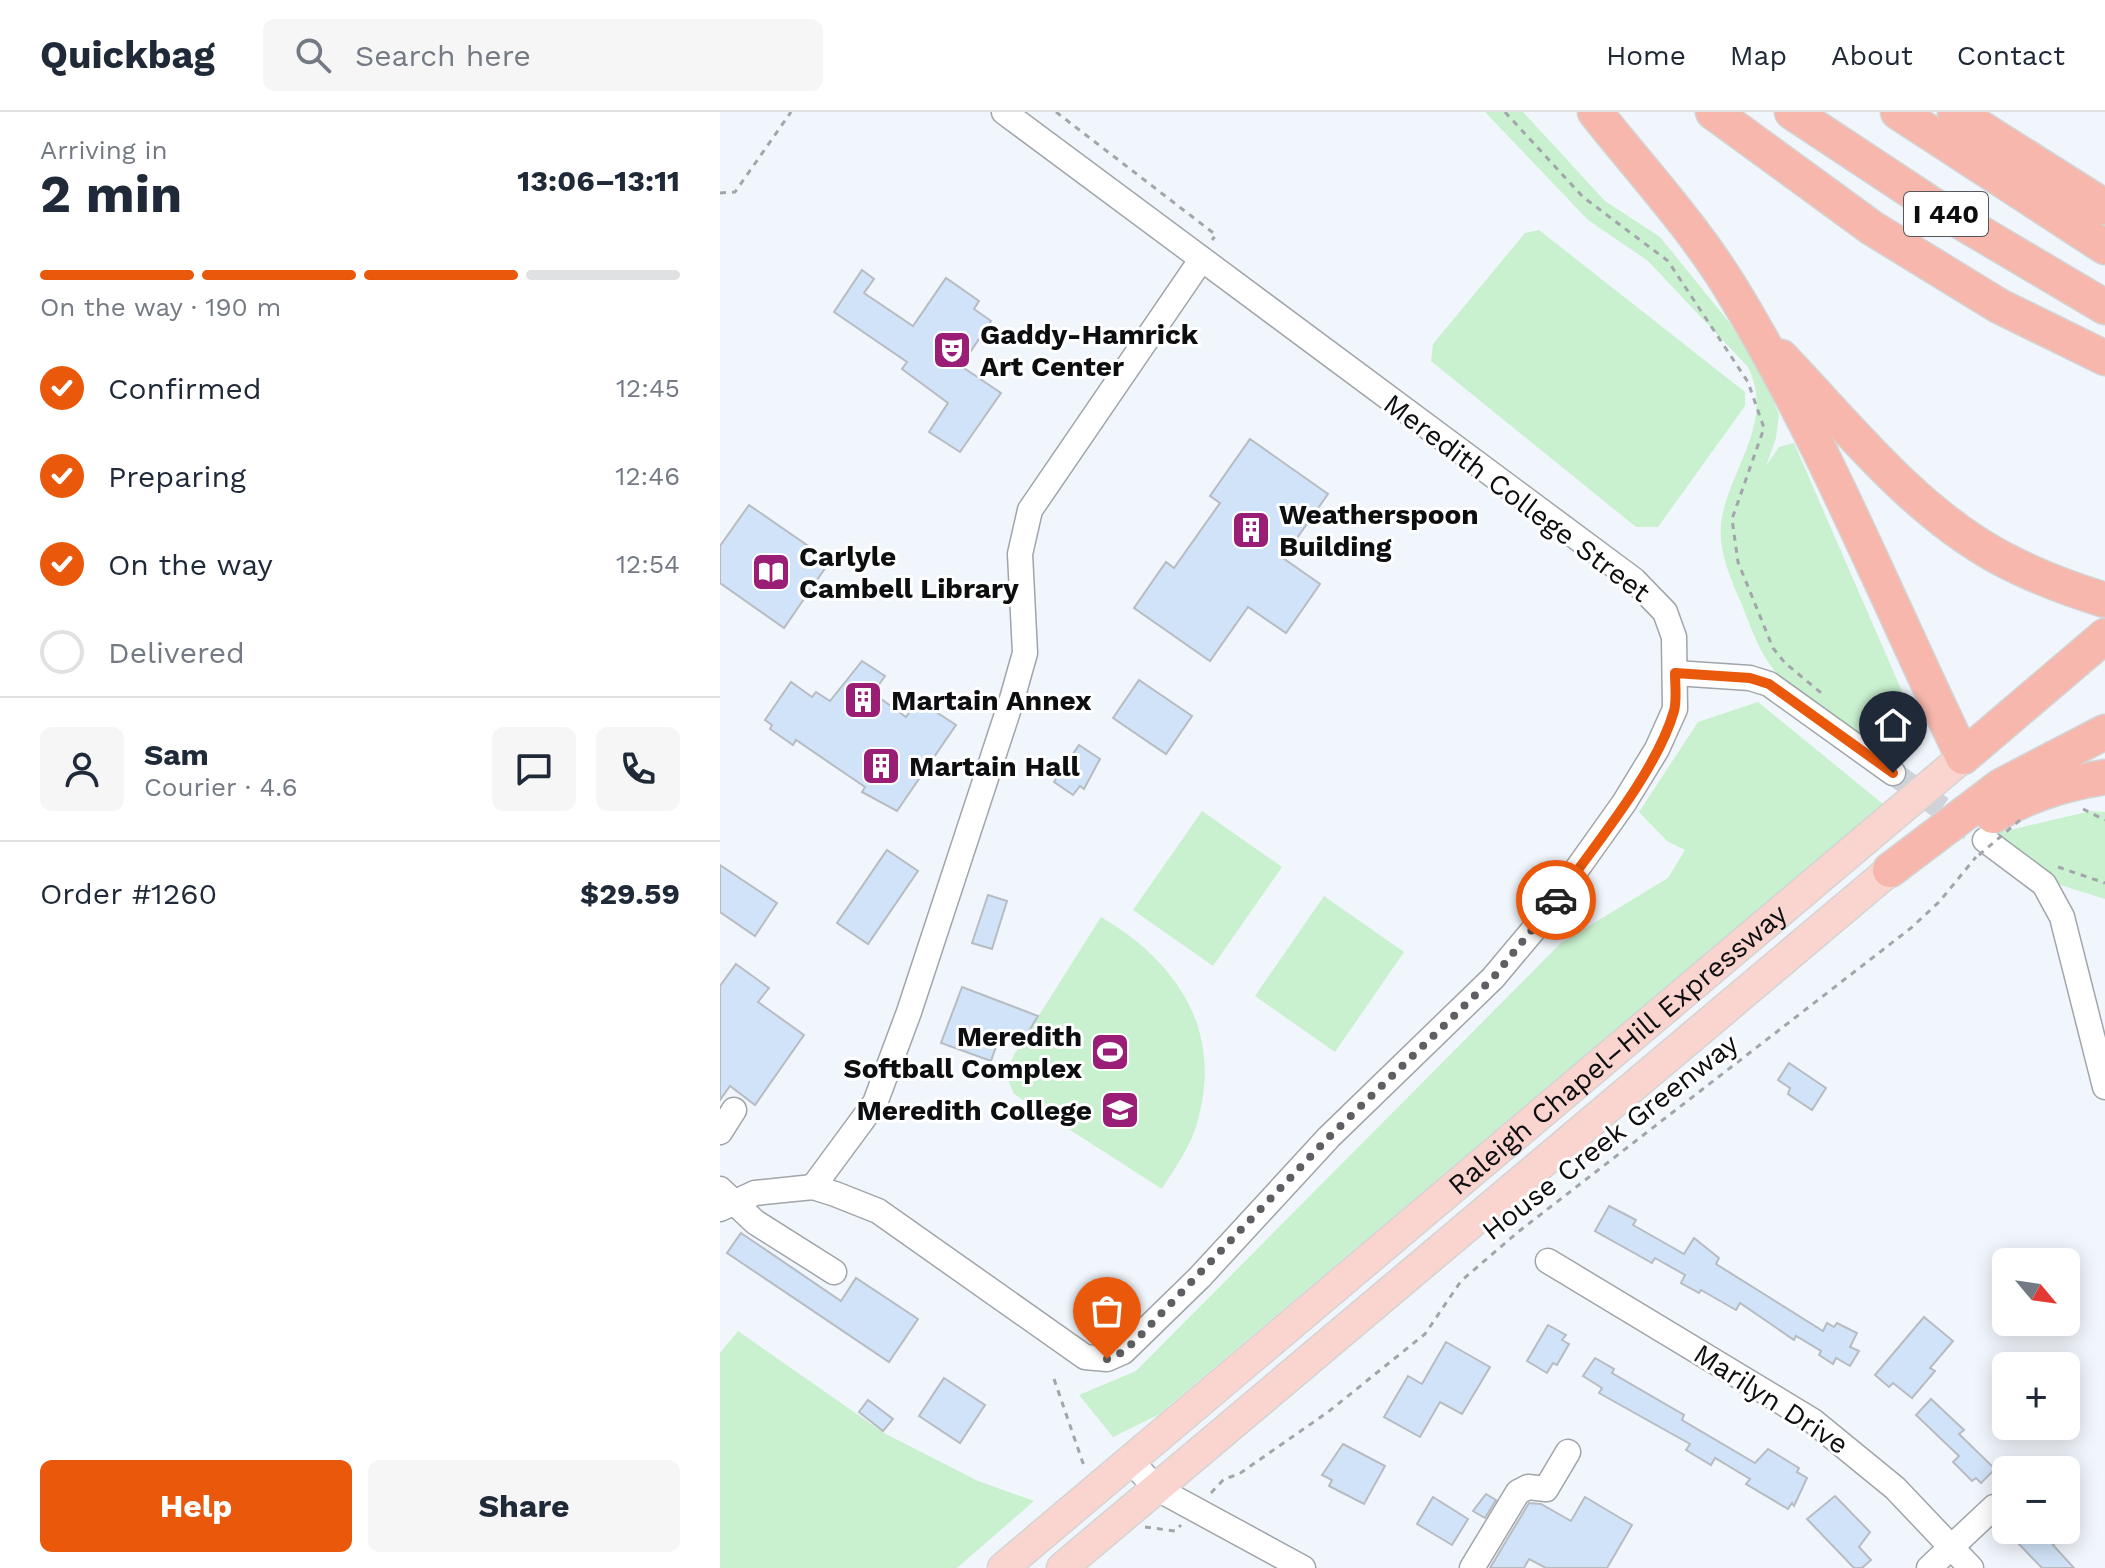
<!DOCTYPE html>
<meta charset="utf-8">
<style>
body{margin:0;font-family:"Work Sans",sans-serif;background:#f6f6f7;color:#1f2937;height:100vh;display:flex;flex-direction:column;font-size:30px;white-space:nowrap}
*{box-sizing:border-box;margin:0}
p{font-size:26px;color:#747a83}
.icon{flex:none;width:44px;height:44px;fill:none;stroke:currentColor;stroke-width:2;stroke-linecap:round;stroke-linejoin:round}
.map{position:relative;flex:1;overflow:hidden}
.drawer{display:flex;flex-direction:column;background:#fff;width:720px}
.drawer>*{flex:none}
.needle{width:52px;rotate:119deg}
.tools{position:absolute;left:1272px;top:1136px;display:grid;gap:16px}
.tools a{display:grid;place-items:center;width:88px;height:88px;border-radius:12px;background:#fff;box-shadow:0 4px 20px #0003;font-size:40px}
.pin{position:absolute;display:grid;place-items:center;width:68px;height:68px;color:#fff;margin:-82px -34px;border-radius:50% 50% 50% 0;rotate:-45deg;box-shadow:0 0 8px #0007}
.pin .icon{rotate:45deg}
.courier{position:absolute;display:grid;place-items:center;width:80px;height:80px;margin:-40px;border:6px solid #ea580c;border-radius:50%;background:#fff;color:#222;box-shadow:0 2px 10px #0007}
.overview em{font-style:normal;font-weight:700}
.overview div{display:flex;flex-direction:column-reverse}
.overview{display:flex;align-items:center;justify-content:space-between;height:136px;padding:0 40px}
h1{font-size:52px;font-weight:700;line-height:60px}
.bar{display:grid;grid-template-columns:repeat(4,1fr);gap:12px 8px;align-content:center;height:96px;padding:0 40px}
.bar i{height:10px;border-radius:6px;background:#e0e1e3}
.bar .active{background:#ea580c}
.bar p{grid-column:span 4}
.line{display:flex;align-items:center;gap:20px;padding:0 40px;border-top:2px solid #e0e1e3}
.line div{flex:1}
.round{display:grid;place-items:center;flex:none;width:84px;height:84px;border-radius:12px;background:#f6f6f7}
ol{padding:0 40px;list-style:none}
li{display:flex;align-items:center;gap:24px;height:88px}
li p{margin-inline-start:auto}
li .icon{padding:8px;border-radius:50%;background:#ea580c;color:#fff;stroke-width:4}
li:last-child{color:#747a83}
li i{width:44px;height:44px;border:4px solid #e0e1e3;border-radius:50%}
.cta{display:flex;gap:16px;margin-top:auto;padding:16px 40px}
.cta a{flex:1;height:92px;border-radius:12px;background:#ea580c;color:#fff;font-size:32px;font-weight:700;line-height:92px;text-align:center}
.cta a+a{background:#f6f6f7;color:#1f2937}
header{display:flex;align-items:center;gap:48px;box-sizing:border-box;height:112px;padding:0 40px;background:#fff;border-bottom:2px solid #e0e1e3}
header strong{font-size:38px}
nav{display:flex;gap:44px;margin-inline-start:auto;font-size:28px}
.search{width:560px;height:72px;background:#f6f6f7;display:flex;align-items:center;gap:20px;box-sizing:border-box;padding:0 28px;border-radius:12px;color:#747a83;font-size:30px}
main{display:flex;flex:1;min-height:0}
.map>svg:first-child{display:block}
.green{fill:#c9f1cf}
.building{fill:#d1e3f8;stroke:#b7bcc2;stroke-width:2}
.lines{fill:none;stroke-linecap:round;stroke-linejoin:round}
.minor-tunnel{stroke:#cfd3d9;stroke-width:24;stroke-dasharray:24 12;stroke-linecap:butt}
.minor-casing{stroke:#a0a5aa;stroke-width:27}
.major-casing{stroke:#d3d4d4;stroke-width:33}
.highway-casing{stroke:#d3d4d4;stroke-width:37}
.path{stroke:#a2a5aa;stroke-width:3;stroke-dasharray:6 6;stroke-linecap:butt}
.minor{stroke:#fff;stroke-width:24}
.major{stroke:#fad4ce;stroke-width:30}
.highway{stroke:#f7b7ad;stroke-width:34}
.path-bridge{stroke:#a2a5aa;stroke-width:3;stroke-dasharray:6 6;stroke-linecap:butt}
.done{stroke:#5d5f63;stroke-width:8;stroke-dasharray:0 14.4}
.route{stroke:#ea580c;stroke-width:10}
.labels{text-anchor:middle;dominant-baseline:central;stroke-width:6;stroke-linejoin:round;paint-order:stroke}
.shield{fill:#fff;stroke:#565658;stroke-width:2}
.shield-label{font-size:26px;font-weight:bold;fill:#0d0e10}
.poi-label{font-size:28px;font-weight:bold;fill:#0d0e10;stroke:#fff;text-anchor:start}
.street-label{font-size:28px;fill:#0d0e10;stroke:#fff}
</style>
<header>
<strong>Quickbag</strong>
<div class="search"><svg class="icon" aria-label="search" viewBox="0 0 24 24"><circle cx="10" cy="10" r="6"/><path d="M15 15l6 6"/></svg>Search here</div>
<nav><a>Home</a><a>Map</a><a>About</a><a>Contact</a></nav>
</header>
<main>
<section class="drawer">
<div class="overview"><div><h1>2 min</h1><p>Arriving in</p></div><em>13:06–13:11</em></div>
<div class="bar"><i class="active"></i><i class="active"></i><i class="active"></i><i></i><p>On the way · 190 m</p></div>
<ol>
<li><svg class="icon" aria-label="check" viewBox="0 0 24 24"><path d="M5 12l5 5 9-10"/></svg>Confirmed<p>12:45</p></li>
<li><svg class="icon" aria-label="check" viewBox="0 0 24 24"><path d="M5 12l5 5 9-10"/></svg>Preparing<p>12:46</p></li>
<li><svg class="icon" aria-label="check" viewBox="0 0 24 24"><path d="M5 12l5 5 9-10"/></svg>On the way<p>12:54</p></li>
<li><i></i>Delivered</li>
</ol>
<div class="line" style="height:144px"><a class="round"><svg class="icon" aria-label="person" viewBox="0 0 24 24"><circle cx="12" cy="8" r="4"/><path d="M4 21q1-7 8-7t8 7"/></svg></a><div><b>Sam</b><p>Courier · 4.6</p></div><a class="round"><svg class="icon" aria-label="chat" viewBox="0 0 24 24"><path d="M4 5h16v11H9l-5 4z"/></svg></a><a class="round"><svg class="icon" aria-label="phone" viewBox="0 0 24 24"><path d="M5 4h4l2 5-3 2q2 4 5 5l2-3 5 2v4C11 20 4 13 5 4z"/></svg></a></div>
<div class="line" style="height:104px"><div>Order #1260</div><b>$29.59</b></div>
<div class="cta"><a>Help</a><a>Share</a></div>
</section>
<div class="map">
<svg width="1385" height="1456" viewBox="0 0 1385 1456">
<rect width="100%" height="100%" fill="#f1f6fc"/>
<g class="green">
<path d="M765 0H803L885 89 940 125 1009 210 1039 257 1059 302 1056 326 1046 354 1059 335 1074 331 1201 623 1190 629 1142 591 1190 635 1174 653C1136 624 1078 592 1051 554 1035 533 1028 505 1017 482 1007 457 997 433 1002 405 1012 354 1056 306 1027 254L928 149 868 108Z"/>
<path d="M819 118 1025 280V294L938 415H916L711 249 713 232 805 121Z"/>
<path d="M1038 590 1163 692 438 1303 393 1325 359 1283 416 1259 841 831 948 766 965 738 947 729 919 700 978 610Z"/>
<path d="M482 699 562 755 493 854 413 798Z"/>
<path d="M1371 699 1385 700V787L1334 771 1277 721Z"/>
<path d="M604 784 684 840 615 940 535 884Z"/>
<path d="M381 805C458 850 504 920 477 1011 471 1034 454 1057 442 1077L294 982C286 966 286 959 294 943Z"/>
<path d="M18 1219 164 1321 258 1369 314 1389 237 1456H0V1241Z"/>
</g>
<g class="building">
<path d="M142 158 154 167 144 181 193 214 226 166 259 189 254 197 271 209 241 254 281 281 240 340 209 320 228 291 182 257 187 250 114 200Z"/>
<path d="M530 327 608 382 563 446 600 472 566 521 528 495 490 549 414 496 446 450 454 456 500 391 490 384Z"/>
<path d="M29 393 110 449 64 516 0 471V434Z"/>
<path d="M142 549 165 564 153 581 186 605 198 588 236 613 177 699 142 680 145 675 76 628 73 633 50 617 52 613 45 608 71 570 92 585 96 580 110 589Z"/>
<path d="M419 568 472 604 446 642 393 606Z"/>
<path d="M359 633 380 647 364 677 360 674 353 683 334 670Z"/>
<path d="M167 738 198 759 148 832 117 811Z"/>
<path d="M0 753 57 791 35 824 0 800Z"/>
<path d="M268 783 287 789 272 837 252 831Z"/>
<path d="M16 852 49 876 38 890 84 923 35 993 10 974 0 988V874Z"/>
<path d="M242 875 318 904 301 932 281 920 271 949 221 931Z"/>
<path d="M1069 951 1106 976 1092 998 1068 982 1070 976 1058 968Z"/>
<path d="M889 1094 916 1108 913 1113 964 1142 974 1126 999 1146 996 1152 1103 1219 1107 1211 1114 1215 1117 1211 1137 1221 1130 1235 1139 1239 1130 1254 1116 1246 1113 1252 1099 1243 1101 1239 1076 1224 1074 1228 1020 1191 1016 1198 981 1178 979 1181 961 1171 965 1163 935 1146 932 1151 875 1119Z"/>
<path d="M21 1121 121 1189 136 1166 198 1207 169 1250 7 1141Z"/>
<path d="M1204 1205 1233 1229 1210 1256 1215 1259 1192 1286 1173 1271 1169 1275 1155 1263Z"/>
<path d="M828 1213 846 1223 842 1228 849 1232 837 1253 833 1251 827 1261 807 1249Z"/>
<path d="M726 1230 770 1255 742 1302 720 1290 700 1325 664 1305 688 1264 702 1272Z"/>
<path d="M875 1246 894 1257 892 1261 964 1303 962 1308 1035 1351 1048 1337 1079 1356 1077 1360 1087 1366 1074 1394 1072 1391 1068 1397 1026 1372 1030 1367 995 1346 991 1353 966 1338 970 1332 879 1281 882 1276 863 1264Z"/>
<path d="M224 1266 265 1293 240 1331 199 1304Z"/>
<path d="M1211 1287 1244 1318 1239 1322 1275 1357 1261 1371 1256 1366 1252 1369 1233 1350 1239 1344 1196 1303Z"/>
<path d="M148 1288 173 1307 163 1319 139 1300Z"/>
<path d="M623 1332 665 1354 644 1392 609 1374 612 1368 602 1363Z"/>
<path d="M766 1382 776 1388 765 1406 753 1399Z"/>
<path d="M1115 1384 1150 1420 1139 1435 1151 1448 1142 1456H1134L1087 1407Z"/>
<path d="M713 1385 748 1407 732 1433 697 1412Z"/>
<path d="M865 1385 912 1413 887 1456H826L809 1447 804 1456H770L809 1391 821 1392 851 1409Z"/>
<path d="M1305 1418H1347L1333 1433 1354 1456H1322L1295 1428Z"/>
</g>
<g class="lines">
<path class="minor-tunnel" d="M1173 661 1265 728"/>
<defs>
<g id="minor">
<path d="M955 561 1030 566 1049 572 1173 661"/>
<path d="M1265 728 1324 772 1342 805 1385 975"/>
<path d="M0 1020 14 998"/>
<path d="M93 1075 155 991 189 900 292 587 305 541 300 442 310 398 481 148"/>
<path d="M0 1077 35 1110 114 1160"/>
<path d="M0 1097 35 1081 93 1075 115 1082 158 1099 365 1245 387 1247 403 1240 480 1165 609 1025 773 866 815 816 904 691 937 637 955 597 954 525 945 500 914 468 284 0"/>
<path d="M828 1149 1093 1309 1175 1376 1251 1456"/>
<path d="M410 1348 436 1376 583 1456"/>
<path d="M752 1456 798 1380 808 1375 826 1377 848 1340"/>
<path d="M1209 1456 1274 1395"/>
</g>
<g id="major">
<path id="s1" d="M283 1456 1243 645"/>
<path d="M342 1456 1170 758"/>
</g>
<g id="highway">
<path d="M875 0C921 58 973 114 1012 178 1102 325 1168 490 1243 645L1385 524"/>
<path d="M993 0 1152 116 1279 194 1385 246"/>
<path d="M1072 0 1211 92 1385 195"/>
<path d="M1178 0 1385 135"/>
<path d="M1235 0 1385 95"/>
<path d="M1061 245C1127 314 1192 397 1277 444 1310 462 1349 477 1385 488"/>
<path d="M1273 704C1309 682 1344 672 1385 665"/>
<path d="M1170 758 1281 674 1385 620"/>
</g>
</defs>
<use href="#minor" class="minor-casing"/>
<use href="#major" class="major-casing"/>
<use href="#highway" class="highway-casing"/>
<g class="path">
<path d="M336 0 496 123 492 128"/>
<path d="M785 0 863 85 948 149 1028 270 1044 316 1012 407 1018 450 1053 536 1065 551 1105 584"/>
<path d="M0 81 15 80 71 0"/>
<path d="M1363 697 1385 708"/>
<path d="M1338 755 1385 771"/>
<path d="M334 1267 364 1354"/>
<path d="M491 1381 504 1367 519 1362 608 1300 705 1222 741 1169 798 1120 1191 816 1219 790 1256 745"/>
<path d="M425 1415 455 1419 461 1413"/>
</g>
<use href="#minor" class="minor"/>
<use href="#major" class="major"/>
<use href="#highway" class="highway"/>
<path class="path-bridge" d="M1259 743 1300 708"/>
</g>
<g class="lines">
<path class="done" d="M387 1247 403 1240 419 1225 609 1025 773 866 836 788"/>
<path class="route" d="M836 788C873 735 936 661 954 599 957 588 955 573 955 561L1030 566 1049 572 1173 661"/>
</g>
<defs>
<symbol id="theatre-square" viewBox="-11 -11 22 22"><rect x="-9" y="-9" width="18" height="18" rx="4" fill="#9a1e76" stroke="#fff"/><path d="M-5-5.5Q0-4 5-5.5V0Q5 5 0 6Q-5 5-5 0ZM-3.3-2.5H-1v1.5H-3.3ZM1-2.5H3.3v1.5H1ZM-2.8 1Q0 5.5 2.8 1Z" fill="#fff"/></symbol>
<symbol id="building-square" viewBox="-11 -11 22 22"><rect x="-9" y="-9" width="18" height="18" rx="4" fill="#9a1e76" stroke="#fff"/><path d="M-4-6H4V6H1V3H-1V6H-4ZM-2.5-4.3h1.7v1.8h-1.7ZM.8-4.3h1.7v1.8H.8ZM-2.5-1h1.7V.8h-1.7ZM.8-1h1.7V.8H.8Z" fill="#fff"/></symbol>
<symbol id="library-square" viewBox="-11 -11 22 22"><rect x="-9" y="-9" width="18" height="18" rx="4" fill="#9a1e76" stroke="#fff"/><path d="M-6-4Q-3-5.5-.7-3.5V5Q-3 3-6 4ZM6-4Q3-5.5 .7-3.5V5Q3 3 6 4Z" fill="#fff"/></symbol>
<symbol id="stadium-square" viewBox="-11 -11 22 22"><rect x="-9" y="-9" width="18" height="18" rx="4" fill="#9a1e76" stroke="#fff"/><path d="M0-5a6.5 5 0 1 0 0 10a6.5 5 0 1 0 0-10ZM-3.5-1.8h7v3.6h-7Z" fill="#fff"/></symbol>
<symbol id="university-square" viewBox="-11 -11 22 22"><rect x="-9" y="-9" width="18" height="18" rx="4" fill="#9a1e76" stroke="#fff"/><path d="M0-5L7-2L0 1L-7-2ZM-4 1L0 2.5L4 1V4Q0 6-4 4Z" fill="#fff"/></symbol>
</defs>
<g fill-rule="evenodd">
<use href="#theatre-square" x="210" y="216" width="44" height="44"/>
<use href="#building-square" x="509" y="396" width="44" height="44"/>
<use href="#library-square" x="29" y="438" width="44" height="44"/>
<use href="#building-square" x="121" y="566" width="44" height="44"/>
<use href="#building-square" x="139" y="632" width="44" height="44"/>
<use href="#stadium-square" x="368" y="918" width="44" height="44"/>
<use href="#university-square" x="378" y="976" width="44" height="44"/>
</g>
<g class="labels">
<rect class="shield" x="1184" y="80" width="84" height="44" rx="6"/>
<g class="shield-label">
<text x="1226" y="102">I 440</text>
</g>
<g class="poi-label">
<text x="260" y="222">Gaddy-Hamrick<tspan x="260" dy="32">Art Center</tspan></text>
<text x="559" y="402">Weatherspoon<tspan x="559" dy="32">Building</tspan></text>
<text x="79" y="444">Carlyle<tspan x="79" dy="32">Cambell Library</tspan></text>
<text x="171" y="588">Martain Annex</text>
<text x="189" y="654">Martain Hall</text>
<text x="362" y="924" text-anchor="end">Meredith<tspan x="362" dy="32">Softball Complex</tspan></text>
<text x="372" y="998" text-anchor="end">Meredith College</text>
</g>
<g class="street-label">
<text transform="translate(797 386) rotate(37)">Meredith College Street</text>
<text stroke="none"><textPath href="#s1" startOffset="804">Raleigh Chapel–Hill Expressway</textPath></text>
<text transform="translate(890 1025) rotate(-38)">House Creek Greenway</text>
<text transform="translate(1051 1287) rotate(33)">Marilyn Drive</text>
</g>
</g>
</svg>
<div class="tools">
<a><svg class="needle" viewBox="-14 -14 28 28"><path d="M0-13l5 13h-10z" fill="#e53935"/><path d="M0 13l5-13h-10z" fill="#747a83"/></svg></a>
<a>+</a>
<a>−</a>
</div>
<div class="pin" style="left:387px;top:1247px;background:#ea580c"><svg class="icon" aria-label="bag" viewBox="0 0 24 24"><path d="M5 8h14l-1 12H6zM9 8a3 3 0 0 1 6 0"/></svg></div>
<div class="pin" style="left:1173px;top:661px;background:#1f2937"><svg class="icon" aria-label="home" viewBox="0 0 24 24"><path d="M3 11l9-7 9 7M6 9v11h12V9"/></svg></div>
<div class="courier" style="left:836px;top:788px"><svg class="icon" aria-label="car" viewBox="0 0 24 24"><path d="M5 17H2v-5l4-1 3-4h7l3 4 3 1v5h-3M9 17h6M6 11h13"/><circle cx="7" cy="17" r="2"/><circle cx="17" cy="17" r="2"/></svg></div>
</div>
</main>
